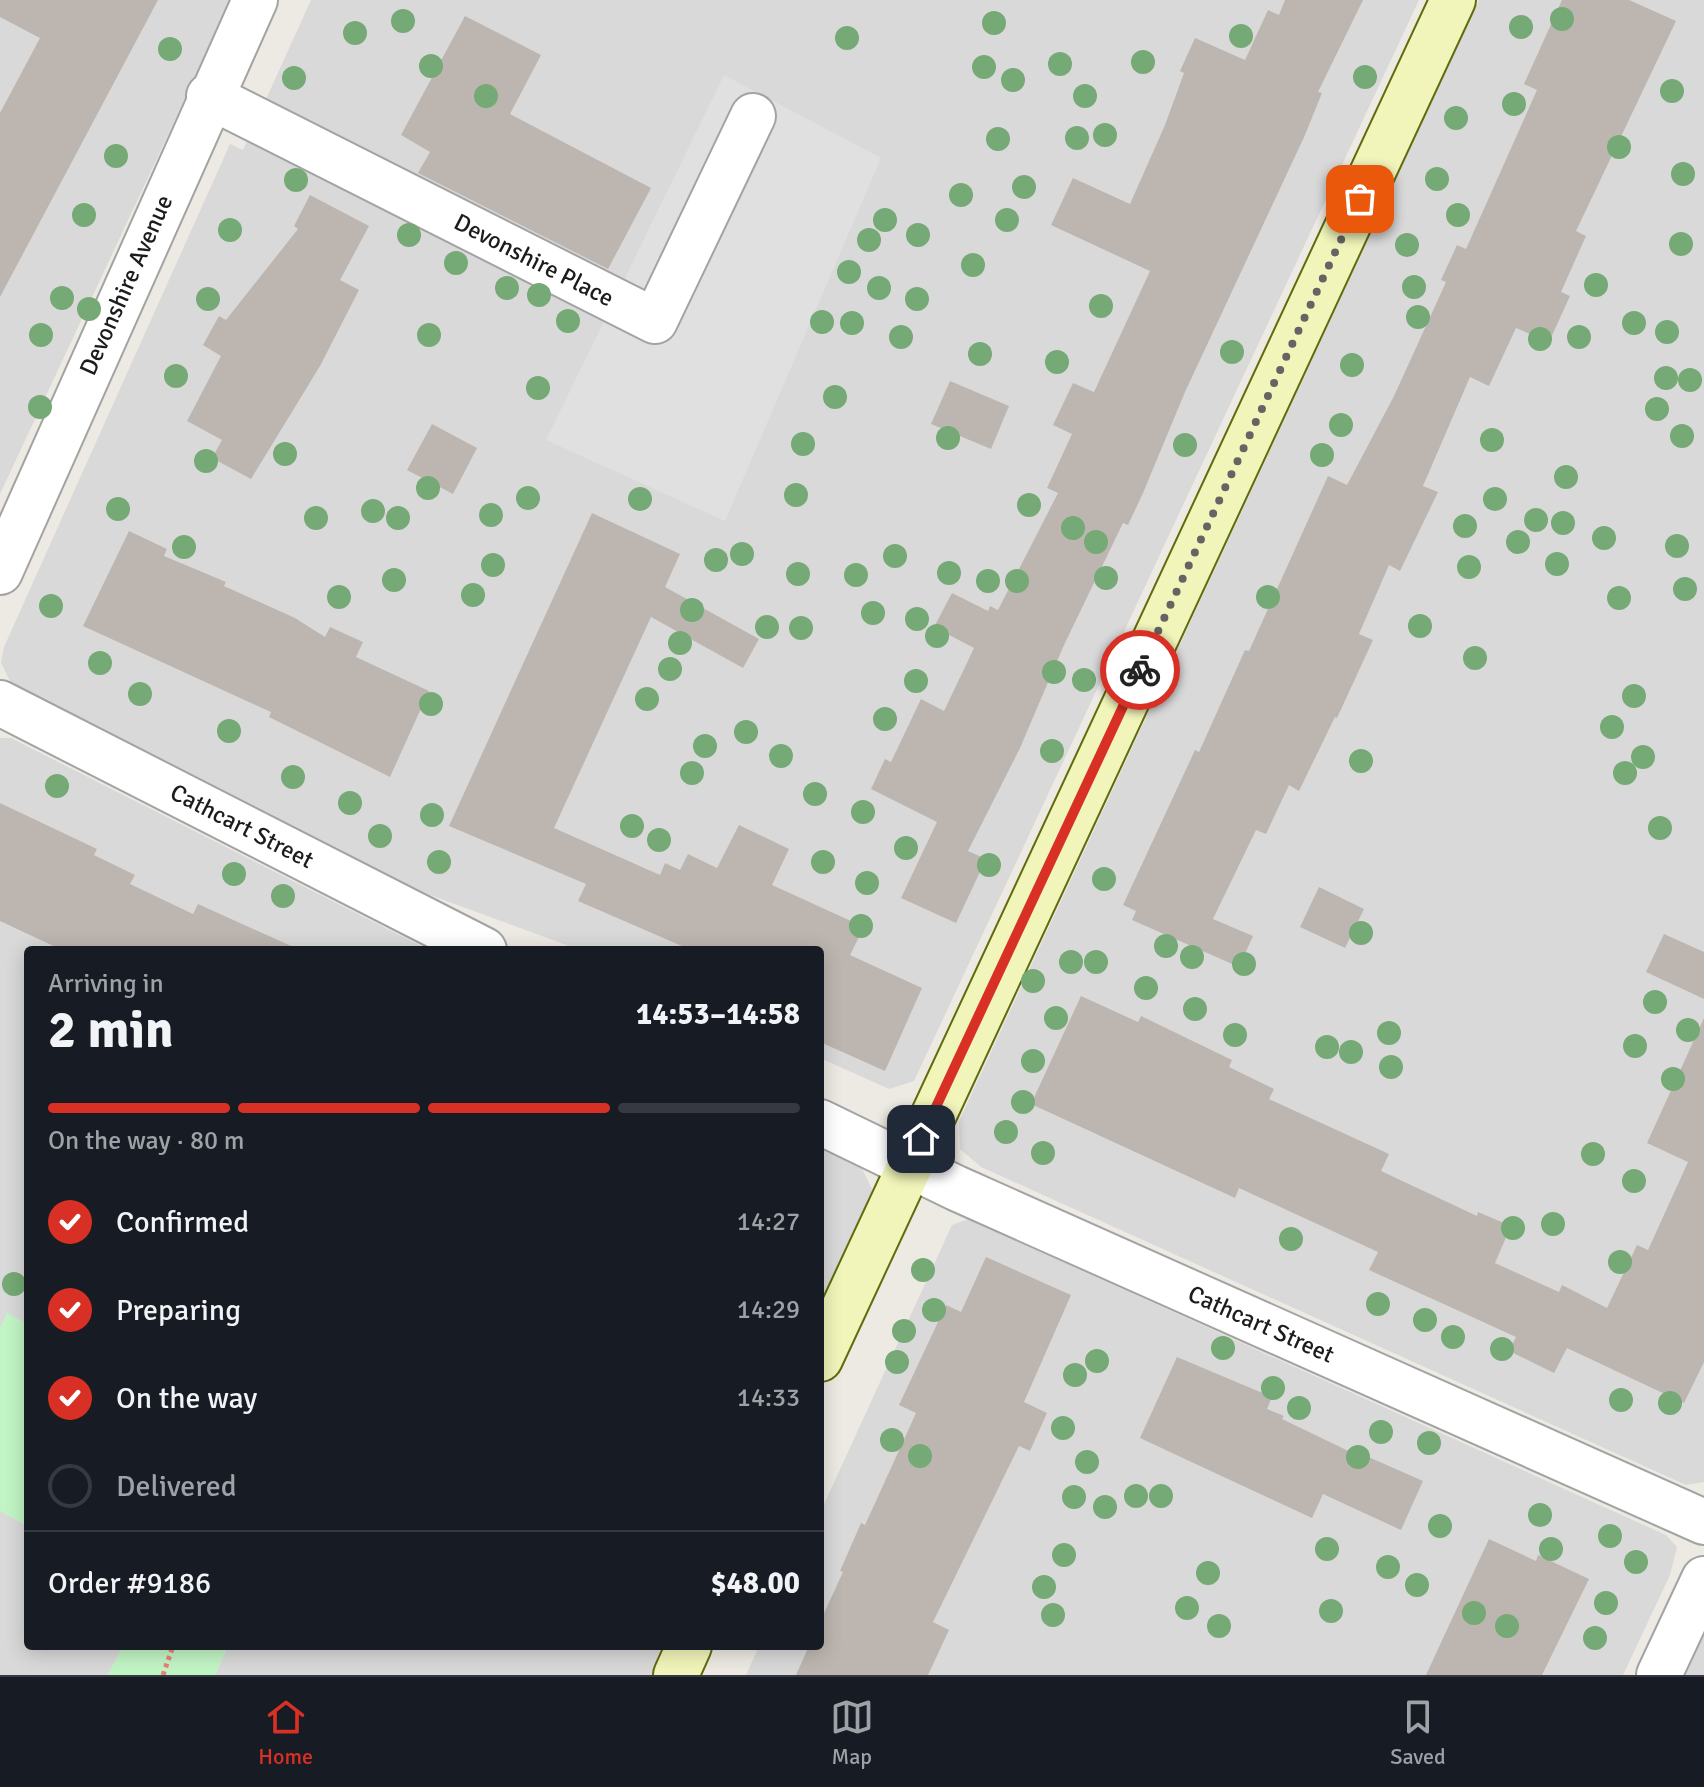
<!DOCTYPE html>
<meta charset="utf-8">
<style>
body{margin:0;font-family:Signika,sans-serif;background:#242831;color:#f1f3f6;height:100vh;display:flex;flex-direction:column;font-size:30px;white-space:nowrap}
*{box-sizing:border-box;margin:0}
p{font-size:26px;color:#9ea1a6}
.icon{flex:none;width:44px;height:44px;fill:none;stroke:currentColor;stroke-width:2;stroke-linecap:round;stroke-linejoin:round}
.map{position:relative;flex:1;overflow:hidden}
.sheet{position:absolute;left:24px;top:946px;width:800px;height:704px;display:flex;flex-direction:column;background:#171b24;border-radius:8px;box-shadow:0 4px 20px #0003}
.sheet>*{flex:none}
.pin{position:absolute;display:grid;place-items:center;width:68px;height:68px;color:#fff;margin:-34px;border-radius:16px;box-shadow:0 4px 12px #0006}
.courier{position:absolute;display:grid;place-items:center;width:80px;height:80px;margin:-40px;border:6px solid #d93025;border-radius:50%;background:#fff;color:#222;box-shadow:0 2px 10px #0007}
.head em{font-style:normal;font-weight:700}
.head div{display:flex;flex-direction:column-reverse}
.head{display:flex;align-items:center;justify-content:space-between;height:136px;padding:0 24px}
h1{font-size:52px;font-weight:700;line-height:60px}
.bar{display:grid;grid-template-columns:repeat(4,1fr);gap:12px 8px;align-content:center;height:96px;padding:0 24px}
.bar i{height:10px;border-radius:6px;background:#363941}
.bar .active{background:#d93025}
.bar p{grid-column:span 4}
.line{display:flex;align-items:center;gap:20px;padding:0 24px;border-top:2px solid #363941}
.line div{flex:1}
ol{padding:0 24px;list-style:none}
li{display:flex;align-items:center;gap:24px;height:88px}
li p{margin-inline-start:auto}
li .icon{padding:8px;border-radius:50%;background:#d93025;color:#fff;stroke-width:4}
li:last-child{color:#9ea1a6}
li i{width:44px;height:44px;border:4px solid #363941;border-radius:50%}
.tabs{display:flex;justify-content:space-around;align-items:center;height:112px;border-top:2px solid #363941;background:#171b24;font-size:22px;color:#9ea1a6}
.tabs a{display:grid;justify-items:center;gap:4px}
.tabs .active{color:#d93025}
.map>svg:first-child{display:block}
.residential{fill:#dad9d9}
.park{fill:#c2f5c6}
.parking{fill:#e0e0e0}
.building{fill:#bdb6b0}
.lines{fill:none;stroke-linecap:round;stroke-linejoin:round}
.street-casing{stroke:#a3a3a3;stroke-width:48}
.secondary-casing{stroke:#606b0c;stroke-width:48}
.path{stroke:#f07f71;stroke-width:5;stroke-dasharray:4 4;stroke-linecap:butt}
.street{stroke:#fff;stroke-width:44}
.secondary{stroke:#f1f5b9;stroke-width:44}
.tree{fill:#75a975}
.done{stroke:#656462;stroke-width:8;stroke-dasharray:0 14.4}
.route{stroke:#d93025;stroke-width:10}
.labels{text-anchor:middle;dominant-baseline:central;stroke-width:6;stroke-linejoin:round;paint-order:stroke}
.street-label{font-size:24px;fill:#1c1c1c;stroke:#fff}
</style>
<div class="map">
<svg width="1704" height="1675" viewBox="0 0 1704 1675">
<rect width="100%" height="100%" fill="#edeae3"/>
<g class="residential">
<path d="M0 0H231L0 494Z"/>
<path d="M311 0H1419L914 1081 889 1089 820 1058V950H580L359 869 12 685 1 663 4 647 230 144 243 150Z"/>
<path d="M1479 0H1704V1482L1686 1485 981 1167 960 1149 959 1121Z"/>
<path d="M0 738H11L429 950H28V1324L8 1314 0 1328Z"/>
<path d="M820 1147 861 1167 872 1189 860 1227 820 1313Z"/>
<path d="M968 1219 1666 1535 1677 1547 1670 1575 1623 1675H746L759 1646H820V1513L952 1225Z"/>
<path d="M0 1511 28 1526V1646H123L108 1675H0Z"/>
<path d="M1704 1600V1675H1669Z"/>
<path d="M228 1646H666L652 1675H215Z"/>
</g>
<g class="park">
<path d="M7 1313 28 1324V1526L0 1511V1328Z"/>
<path d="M123 1646H228L215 1675H108Z"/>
</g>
<path class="parking" d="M724 75 881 158 725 521 546 440Z"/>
<g class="building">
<path d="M0 0H158L0 297V113L40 38 0 17Z"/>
<path d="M1285 0H1363L1318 92 1322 93 1305 135 1185 392 1143 493 1128 525 1123 523 1064 645 1020 748 968 851 986 859 956 923 901 898 937 822 871 789 885 759 891 762 921 699 944 711 974 648 934 627 952 593 988 611 990 606 998 610 1058 493 1047 488 1072 434 1053 425 1073 383 1094 392 1150 271 1051 225 1073 178 1130 204 1165 125 1184 73 1180 71 1195 38 1245 60 1268 10 1279 15Z"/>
<path d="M1562 0H1629L1676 21 1576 231 1586 236 1561 292 1570 296 1549 342 1516 328 1489 386 1470 377 1423 486 1438 492 1400 571 1389 565 1359 634 1373 640 1337 718 1335 717 1299 791 1289 785 1266 834 1256 830 1213 919 1253 936 1239 967 1132 920 1136 911 1123 905 1195 750 1199 752 1245 650 1249 651 1328 476 1347 485 1394 396 1446 282 1441 280 1457 245 1466 249 1537 90 1524 84Z"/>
<path d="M465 16 541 55 510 114 651 188 608 269 418 173 430 152 401 135Z"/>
<path d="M310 195 369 226 340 280 359 290 320 366 251 479 212 458 222 440 187 421 221 356 203 345 219 316 226 320 298 229 294 226Z"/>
<path d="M950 381 1009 406 991 449 931 424Z"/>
<path d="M432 424 477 448 453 494 407 470Z"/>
<path d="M592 513 680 554 665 587 759 639 743 668 651 617 554 828 660 875 665 863 680 870 688 854 717 868 739 825 789 849 772 885 864 927 850 955 922 988 885 1071 820 1042V950H691L578 901 586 884 449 826Z"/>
<path d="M129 531 167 549 164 556 226 582 224 586 295 618 325 637 330 627 363 642 356 657 429 691 390 777 269 717 271 712 83 626Z"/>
<path d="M0 803 97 849 94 855 135 875 130 884 193 914 198 904 300 950H62L0 921Z"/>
<path d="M1319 887 1364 909 1345 948 1300 927Z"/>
<path d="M1664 934 1704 952V999L1646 972Z"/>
<path d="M1081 996 1138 1022 1141 1016 1232 1060 1229 1067 1274 1089 1269 1099 1389 1154 1381 1171 1477 1216 1478 1212 1511 1226 1495 1263 1559 1292 1562 1285 1607 1308 1637 1245 1648 1250 1688 1162 1647 1143 1704 1018V1362L1684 1403 1567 1348 1554 1373 1509 1351 1516 1337 1369 1270 1378 1252 1239 1188 1235 1198 1031 1104Z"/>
<path d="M986 1257 1071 1295 1024 1402 1047 1413 1030 1451 1019 1446 933 1622 949 1630 928 1675H796L809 1646H820V1622L843 1572 840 1571 861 1523 865 1525 916 1413 899 1405 946 1305 961 1312Z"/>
<path d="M1177 1357 1272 1397 1267 1409 1284 1416 1282 1419 1363 1458 1364 1455 1423 1481 1401 1530 1323 1494 1312 1518 1140 1438Z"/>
<path d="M1489 1539 1536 1561 1538 1555 1589 1579 1542 1675H1426Z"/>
</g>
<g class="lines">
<defs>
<g id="street">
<path d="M209 96 655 321 753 116"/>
<path d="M0 572 255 0"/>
<path d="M0 703 484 950"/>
<path d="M820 1122 956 1188 1704 1522"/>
<path d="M1659 1675 1704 1579"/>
</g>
<g id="secondary">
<path d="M820 1359 1453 0"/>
<path d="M676 1675 689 1646"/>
</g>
</defs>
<use href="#street" class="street-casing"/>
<use href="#secondary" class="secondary-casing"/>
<path class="path" d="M163 1675 173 1646"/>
<use href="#street" class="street"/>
<use href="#secondary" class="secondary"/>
</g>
<g class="tree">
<circle cx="1562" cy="19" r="12"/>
<circle cx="403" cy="21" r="12"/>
<circle cx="994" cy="23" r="12"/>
<circle cx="1521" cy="27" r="12"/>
<circle cx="355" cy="33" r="12"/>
<circle cx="1241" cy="36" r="12"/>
<circle cx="847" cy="38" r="12"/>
<circle cx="170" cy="49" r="12"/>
<circle cx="1143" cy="62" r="12"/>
<circle cx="1060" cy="64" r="12"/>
<circle cx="431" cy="66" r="12"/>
<circle cx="984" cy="67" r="12"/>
<circle cx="1365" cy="77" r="12"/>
<circle cx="294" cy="78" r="12"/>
<circle cx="1013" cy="80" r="12"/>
<circle cx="1672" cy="91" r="12"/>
<circle cx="486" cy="96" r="12"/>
<circle cx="1085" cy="96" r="12"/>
<circle cx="1514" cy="104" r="12"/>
<circle cx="1456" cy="118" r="12"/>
<circle cx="1105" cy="135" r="12"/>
<circle cx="1077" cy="138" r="12"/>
<circle cx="998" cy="139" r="12"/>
<circle cx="1619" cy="147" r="12"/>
<circle cx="116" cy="156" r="12"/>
<circle cx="1683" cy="174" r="12"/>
<circle cx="1437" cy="179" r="12"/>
<circle cx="296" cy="180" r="12"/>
<circle cx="1024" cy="187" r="12"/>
<circle cx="961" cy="195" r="12"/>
<circle cx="84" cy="215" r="12"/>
<circle cx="1458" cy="215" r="12"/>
<circle cx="885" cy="220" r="12"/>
<circle cx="1007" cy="220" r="12"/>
<circle cx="230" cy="230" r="12"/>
<circle cx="409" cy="235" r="12"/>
<circle cx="918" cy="235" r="12"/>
<circle cx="869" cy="240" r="12"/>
<circle cx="1681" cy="244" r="12"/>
<circle cx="1407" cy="245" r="12"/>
<circle cx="456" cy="263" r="12"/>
<circle cx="973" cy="265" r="12"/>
<circle cx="849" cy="272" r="12"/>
<circle cx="1596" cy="285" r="12"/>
<circle cx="1414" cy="287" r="12"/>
<circle cx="507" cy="288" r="12"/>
<circle cx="879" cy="288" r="12"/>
<circle cx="539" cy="295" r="12"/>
<circle cx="62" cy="298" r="12"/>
<circle cx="208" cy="299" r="12"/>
<circle cx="917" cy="299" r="12"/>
<circle cx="1101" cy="306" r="12"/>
<circle cx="89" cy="309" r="12"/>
<circle cx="1418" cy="317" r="12"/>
<circle cx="568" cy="321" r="12"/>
<circle cx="822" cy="322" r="12"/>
<circle cx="852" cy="323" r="12"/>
<circle cx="1634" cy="323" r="12"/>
<circle cx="1667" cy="332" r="12"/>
<circle cx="41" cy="335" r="12"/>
<circle cx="429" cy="335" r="12"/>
<circle cx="901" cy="337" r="12"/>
<circle cx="1579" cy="337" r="12"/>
<circle cx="1540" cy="339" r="12"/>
<circle cx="1232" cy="352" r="12"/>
<circle cx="980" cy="354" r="12"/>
<circle cx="1057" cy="362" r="12"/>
<circle cx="1352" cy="365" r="12"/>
<circle cx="176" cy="376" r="12"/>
<circle cx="1666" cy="378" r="12"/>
<circle cx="1690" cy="380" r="12"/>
<circle cx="538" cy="388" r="12"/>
<circle cx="835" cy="397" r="12"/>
<circle cx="40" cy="407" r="12"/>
<circle cx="1657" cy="409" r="12"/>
<circle cx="1341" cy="425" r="12"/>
<circle cx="1682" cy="436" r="12"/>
<circle cx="948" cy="438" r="12"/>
<circle cx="1492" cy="440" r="12"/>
<circle cx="803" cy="444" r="12"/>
<circle cx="1185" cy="445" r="12"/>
<circle cx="285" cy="454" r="12"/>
<circle cx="1322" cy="455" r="12"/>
<circle cx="206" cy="461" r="12"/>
<circle cx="1566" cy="477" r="12"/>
<circle cx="428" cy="488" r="12"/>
<circle cx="796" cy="495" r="12"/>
<circle cx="528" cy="498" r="12"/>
<circle cx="640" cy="499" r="12"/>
<circle cx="1495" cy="499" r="12"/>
<circle cx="1029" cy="505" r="12"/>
<circle cx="118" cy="509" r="12"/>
<circle cx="373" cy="511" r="12"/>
<circle cx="491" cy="515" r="12"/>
<circle cx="316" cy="518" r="12"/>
<circle cx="398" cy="518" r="12"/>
<circle cx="1536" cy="520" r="12"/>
<circle cx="1563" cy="523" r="12"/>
<circle cx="1465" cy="526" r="12"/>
<circle cx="1073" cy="528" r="12"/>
<circle cx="1604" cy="538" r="12"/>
<circle cx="1096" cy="542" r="12"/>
<circle cx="1518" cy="542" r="12"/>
<circle cx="1677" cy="546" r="12"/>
<circle cx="184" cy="547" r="12"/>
<circle cx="742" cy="554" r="12"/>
<circle cx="895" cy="556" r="12"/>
<circle cx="716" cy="560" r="12"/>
<circle cx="1557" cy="564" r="12"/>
<circle cx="493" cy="565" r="12"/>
<circle cx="1469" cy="567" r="12"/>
<circle cx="949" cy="573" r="12"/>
<circle cx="798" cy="574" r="12"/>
<circle cx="856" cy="575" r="12"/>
<circle cx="1106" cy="578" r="12"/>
<circle cx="394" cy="580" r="12"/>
<circle cx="988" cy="581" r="12"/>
<circle cx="1017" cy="581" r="12"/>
<circle cx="1685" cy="589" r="12"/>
<circle cx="473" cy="595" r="12"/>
<circle cx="339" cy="597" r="12"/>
<circle cx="1268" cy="597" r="12"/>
<circle cx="1619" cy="598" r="12"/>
<circle cx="51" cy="606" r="12"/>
<circle cx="692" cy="610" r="12"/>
<circle cx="873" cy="613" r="12"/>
<circle cx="917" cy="619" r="12"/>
<circle cx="1420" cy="626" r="12"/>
<circle cx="767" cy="627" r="12"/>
<circle cx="801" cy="628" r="12"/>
<circle cx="937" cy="636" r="12"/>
<circle cx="680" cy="643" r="12"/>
<circle cx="1475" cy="658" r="12"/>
<circle cx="100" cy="663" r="12"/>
<circle cx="670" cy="669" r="12"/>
<circle cx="1054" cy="672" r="12"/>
<circle cx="1084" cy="680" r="12"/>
<circle cx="916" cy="681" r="12"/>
<circle cx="140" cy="694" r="12"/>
<circle cx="1634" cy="696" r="12"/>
<circle cx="647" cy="699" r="12"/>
<circle cx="431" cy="704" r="12"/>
<circle cx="885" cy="719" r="12"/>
<circle cx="1612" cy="727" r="12"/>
<circle cx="229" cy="731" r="12"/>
<circle cx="746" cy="732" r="12"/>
<circle cx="705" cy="746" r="12"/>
<circle cx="1052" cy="751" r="12"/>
<circle cx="781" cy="756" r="12"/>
<circle cx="1643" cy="757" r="12"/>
<circle cx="1361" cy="761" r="12"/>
<circle cx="692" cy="773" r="12"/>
<circle cx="1625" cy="773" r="12"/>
<circle cx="293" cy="777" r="12"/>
<circle cx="57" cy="786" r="12"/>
<circle cx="815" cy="794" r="12"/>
<circle cx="350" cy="803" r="12"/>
<circle cx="863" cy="812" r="12"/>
<circle cx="432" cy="815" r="12"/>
<circle cx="632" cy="826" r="12"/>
<circle cx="1660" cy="828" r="12"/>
<circle cx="380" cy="836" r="12"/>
<circle cx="659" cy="840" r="12"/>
<circle cx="906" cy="848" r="12"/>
<circle cx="439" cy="862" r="12"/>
<circle cx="823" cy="862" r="12"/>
<circle cx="989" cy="865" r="12"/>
<circle cx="234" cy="874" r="12"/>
<circle cx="1104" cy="879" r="12"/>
<circle cx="867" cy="883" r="12"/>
<circle cx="283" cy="896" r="12"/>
<circle cx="861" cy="926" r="12"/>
<circle cx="1361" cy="933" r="12"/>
<circle cx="1166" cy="946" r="12"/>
<circle cx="1192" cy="957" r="12"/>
<circle cx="1071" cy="962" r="12"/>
<circle cx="1096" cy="962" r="12"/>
<circle cx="1244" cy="964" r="12"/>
<circle cx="1033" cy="981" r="12"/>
<circle cx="1146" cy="988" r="12"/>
<circle cx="1655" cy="1002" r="12"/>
<circle cx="1195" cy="1009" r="12"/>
<circle cx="1056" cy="1018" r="12"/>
<circle cx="1688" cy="1030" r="12"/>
<circle cx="1389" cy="1033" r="12"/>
<circle cx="1235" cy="1035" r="12"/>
<circle cx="1635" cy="1046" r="12"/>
<circle cx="1327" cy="1047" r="12"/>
<circle cx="1351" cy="1052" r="12"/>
<circle cx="1033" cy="1061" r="12"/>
<circle cx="1391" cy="1067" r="12"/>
<circle cx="1673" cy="1079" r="12"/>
<circle cx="1023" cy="1102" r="12"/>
<circle cx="1006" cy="1132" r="12"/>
<circle cx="1043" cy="1153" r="12"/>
<circle cx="1593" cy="1154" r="12"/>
<circle cx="1634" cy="1181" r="12"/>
<circle cx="1553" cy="1224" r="12"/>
<circle cx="1513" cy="1228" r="12"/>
<circle cx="1291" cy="1239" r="12"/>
<circle cx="1620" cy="1262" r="12"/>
<circle cx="923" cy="1270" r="12"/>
<circle cx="14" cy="1284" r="12"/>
<circle cx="1378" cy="1304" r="12"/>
<circle cx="934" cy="1310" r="12"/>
<circle cx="1425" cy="1320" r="12"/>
<circle cx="904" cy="1331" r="12"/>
<circle cx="1453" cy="1337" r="12"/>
<circle cx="1223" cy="1348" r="12"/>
<circle cx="1502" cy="1349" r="12"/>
<circle cx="1097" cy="1361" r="12"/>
<circle cx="897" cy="1362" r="12"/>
<circle cx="1075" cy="1375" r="12"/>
<circle cx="1273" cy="1388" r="12"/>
<circle cx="1621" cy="1400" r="12"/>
<circle cx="1670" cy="1403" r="12"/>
<circle cx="1299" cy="1408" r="12"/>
<circle cx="1063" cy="1428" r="12"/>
<circle cx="1381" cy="1432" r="12"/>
<circle cx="892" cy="1440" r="12"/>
<circle cx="1429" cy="1443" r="12"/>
<circle cx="920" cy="1456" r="12"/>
<circle cx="1358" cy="1457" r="12"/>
<circle cx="1087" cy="1462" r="12"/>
<circle cx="1136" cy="1496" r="12"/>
<circle cx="1161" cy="1496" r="12"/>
<circle cx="1074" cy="1497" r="12"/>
<circle cx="1105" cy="1507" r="12"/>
<circle cx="1540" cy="1515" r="12"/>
<circle cx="1440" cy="1526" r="12"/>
<circle cx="1610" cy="1536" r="12"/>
<circle cx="1327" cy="1549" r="12"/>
<circle cx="1551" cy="1549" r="12"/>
<circle cx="1064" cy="1555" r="12"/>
<circle cx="1636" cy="1562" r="12"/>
<circle cx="1388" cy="1567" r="12"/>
<circle cx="1208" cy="1573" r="12"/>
<circle cx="1417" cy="1585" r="12"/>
<circle cx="1044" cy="1587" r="12"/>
<circle cx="1606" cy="1603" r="12"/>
<circle cx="1187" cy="1608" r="12"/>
<circle cx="1331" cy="1611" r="12"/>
<circle cx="1474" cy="1613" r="12"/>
<circle cx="1053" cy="1615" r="12"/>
<circle cx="1219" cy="1626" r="12"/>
<circle cx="1507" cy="1626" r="12"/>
<circle cx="1595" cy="1638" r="12"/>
</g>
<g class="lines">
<path class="done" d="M1140 670 1360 199"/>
<path class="route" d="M921 1139 1140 670"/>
</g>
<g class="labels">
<g class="street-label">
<text transform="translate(534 260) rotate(27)">Devonshire Place</text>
<text transform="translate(126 285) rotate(-66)">Devonshire Avenue</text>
<text transform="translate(242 826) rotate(27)">Cathcart Street</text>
<text transform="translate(1261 1324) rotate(24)">Cathcart Street</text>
</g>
</g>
</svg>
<div class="pin" style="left:1360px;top:199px;background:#ea580c"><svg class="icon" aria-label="bag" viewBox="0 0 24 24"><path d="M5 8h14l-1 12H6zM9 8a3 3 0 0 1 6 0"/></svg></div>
<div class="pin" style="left:921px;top:1139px;background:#1f2937"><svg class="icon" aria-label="home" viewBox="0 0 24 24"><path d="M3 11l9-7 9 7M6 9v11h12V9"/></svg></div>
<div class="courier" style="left:1140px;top:670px"><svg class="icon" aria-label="bike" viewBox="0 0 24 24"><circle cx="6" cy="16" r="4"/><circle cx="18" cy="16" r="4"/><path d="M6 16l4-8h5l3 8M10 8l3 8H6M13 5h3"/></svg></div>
<section class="sheet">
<div class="head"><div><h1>2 min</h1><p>Arriving in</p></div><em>14:53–14:58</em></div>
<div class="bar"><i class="active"></i><i class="active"></i><i class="active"></i><i></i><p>On the way · 80 m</p></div>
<ol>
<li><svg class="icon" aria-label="check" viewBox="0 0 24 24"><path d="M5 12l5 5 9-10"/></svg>Confirmed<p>14:27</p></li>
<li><svg class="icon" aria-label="check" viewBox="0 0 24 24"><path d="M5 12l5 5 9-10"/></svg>Preparing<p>14:29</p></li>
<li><svg class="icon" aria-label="check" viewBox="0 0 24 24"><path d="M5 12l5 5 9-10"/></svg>On the way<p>14:33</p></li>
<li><i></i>Delivered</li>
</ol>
<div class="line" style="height:104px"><div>Order #9186</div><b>$48.00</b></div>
</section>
</div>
<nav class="tabs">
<a class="active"><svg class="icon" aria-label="home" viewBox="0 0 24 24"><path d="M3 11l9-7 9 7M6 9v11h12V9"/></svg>Home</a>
<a><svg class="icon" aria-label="map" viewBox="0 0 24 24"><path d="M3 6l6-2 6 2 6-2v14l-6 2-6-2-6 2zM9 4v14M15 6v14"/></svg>Map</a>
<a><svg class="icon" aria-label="saved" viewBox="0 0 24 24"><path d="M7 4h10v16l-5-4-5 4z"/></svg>Saved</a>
</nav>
